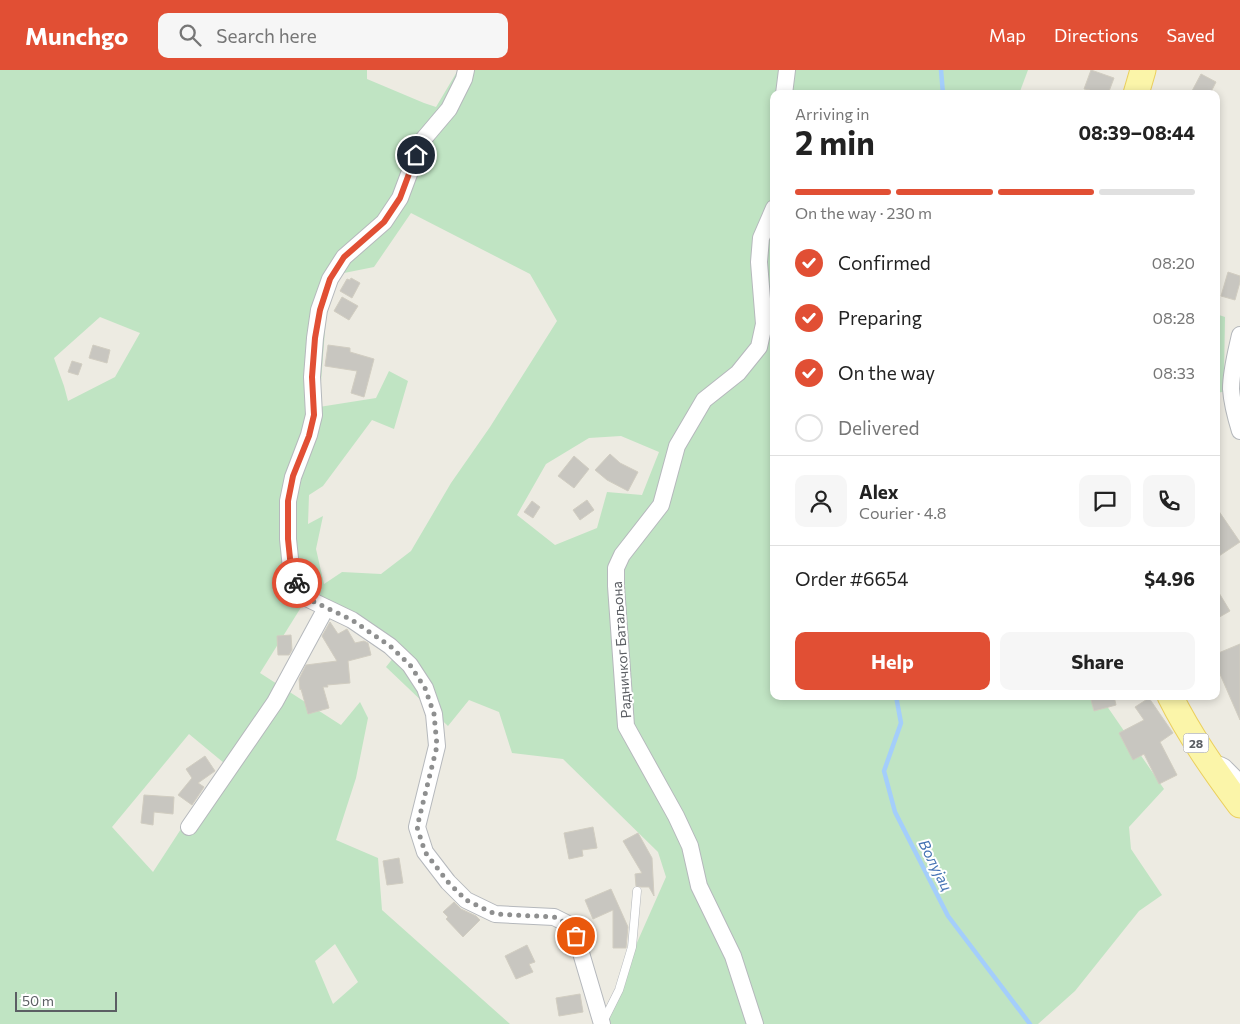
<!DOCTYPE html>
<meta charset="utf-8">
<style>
body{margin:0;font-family:Commissioner,sans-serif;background:#f6f6f6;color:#222;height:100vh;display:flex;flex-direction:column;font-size:19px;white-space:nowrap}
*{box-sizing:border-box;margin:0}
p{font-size:16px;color:#767676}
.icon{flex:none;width:28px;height:28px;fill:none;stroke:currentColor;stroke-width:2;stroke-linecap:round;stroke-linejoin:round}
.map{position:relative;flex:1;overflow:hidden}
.details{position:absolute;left:770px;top:20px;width:450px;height:610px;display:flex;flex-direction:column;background:#fff;border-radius:10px;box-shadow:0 2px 8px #0003}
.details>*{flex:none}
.scale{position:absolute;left:15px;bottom:12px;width:102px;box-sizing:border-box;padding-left:5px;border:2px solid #5b5e63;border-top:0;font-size:14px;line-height:18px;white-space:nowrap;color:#5b5e63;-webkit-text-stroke:4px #fff;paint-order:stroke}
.pin{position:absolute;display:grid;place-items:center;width:42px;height:42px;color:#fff;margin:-21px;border:2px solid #fff;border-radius:50%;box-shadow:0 1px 5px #0007}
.courier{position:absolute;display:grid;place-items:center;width:50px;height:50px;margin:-25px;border:4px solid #e14f34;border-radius:50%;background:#fff;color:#222;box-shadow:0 1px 6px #0007}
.overview em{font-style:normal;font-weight:700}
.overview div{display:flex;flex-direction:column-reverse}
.overview{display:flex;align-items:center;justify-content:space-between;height:85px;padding:0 25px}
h1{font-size:32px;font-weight:700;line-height:38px}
.bar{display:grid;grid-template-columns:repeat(4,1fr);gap:8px 5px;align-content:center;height:60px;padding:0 25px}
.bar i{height:6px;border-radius:4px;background:#e0e0e0}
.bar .current{background:#e14f34}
.bar p{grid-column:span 4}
.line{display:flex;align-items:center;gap:12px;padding:0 25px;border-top:1px solid #e0e0e0}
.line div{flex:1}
.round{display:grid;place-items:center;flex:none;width:52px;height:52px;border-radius:10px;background:#f6f6f6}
ol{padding:0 25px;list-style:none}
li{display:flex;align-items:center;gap:15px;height:55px}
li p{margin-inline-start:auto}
li .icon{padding:5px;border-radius:50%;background:#e14f34;color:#fff;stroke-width:4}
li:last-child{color:#767676}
li i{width:28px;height:28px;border:2px solid #e0e0e0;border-radius:50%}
.cta{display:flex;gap:10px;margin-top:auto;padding:10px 25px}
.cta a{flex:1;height:58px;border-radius:10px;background:#e14f34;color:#fff;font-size:20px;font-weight:700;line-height:58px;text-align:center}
.cta a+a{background:#f6f6f6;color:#222}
header{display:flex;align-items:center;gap:30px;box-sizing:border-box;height:70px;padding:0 25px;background:#e14f34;color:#fff}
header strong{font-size:24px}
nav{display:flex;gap:28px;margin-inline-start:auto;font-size:18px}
.search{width:350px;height:45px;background:#f6f6f6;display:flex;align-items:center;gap:12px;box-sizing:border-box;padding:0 18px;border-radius:10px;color:#767676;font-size:19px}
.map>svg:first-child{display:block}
.green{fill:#c0e4c3;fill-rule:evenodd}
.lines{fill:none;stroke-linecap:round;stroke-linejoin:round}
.stream{stroke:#a4cefb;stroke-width:4.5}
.building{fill:#c8c6c0;stroke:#d1cdc1}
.service-casing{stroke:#b5b8bc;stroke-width:9}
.minor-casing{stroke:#b5b8bc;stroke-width:18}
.primary-casing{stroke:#ebcf5d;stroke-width:27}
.service{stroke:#fff;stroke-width:8}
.minor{stroke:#fff;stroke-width:16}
.primary{stroke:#fbf5a9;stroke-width:25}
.done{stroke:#8e8f8f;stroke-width:5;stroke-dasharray:0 9}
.route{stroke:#e14f34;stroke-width:6}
.labels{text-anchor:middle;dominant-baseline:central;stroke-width:4;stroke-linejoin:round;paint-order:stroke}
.shield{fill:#fff;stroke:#8c8e92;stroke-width:1}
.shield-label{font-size:12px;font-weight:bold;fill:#5b5e63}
.street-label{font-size:14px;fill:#5b5e63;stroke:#fff}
.water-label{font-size:15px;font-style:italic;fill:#4573b4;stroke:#fff}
</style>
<header>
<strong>Munchgo</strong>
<div class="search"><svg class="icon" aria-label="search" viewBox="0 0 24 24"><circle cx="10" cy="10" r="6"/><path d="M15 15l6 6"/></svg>Search here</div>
<nav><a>Map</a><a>Directions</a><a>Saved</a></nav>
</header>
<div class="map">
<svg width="1240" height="954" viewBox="0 0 1240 954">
<rect width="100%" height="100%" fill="#edebe2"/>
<g class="green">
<path d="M0 0H367V9L424 33 436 37 458 0H1028L1019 24H774V626H1100L1164 719 1129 757 1131 779 1162 825 1139 841 1075 921 1038 954H601L666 807 658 782 563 689 512 683 499 642 469 630 448 656 386 597 401 578 310 523 260 603 341 655 360 632 368 648 356 708 336 770 378 788 382 840 510 954H0ZM411 143 530 204 557 251 490 357 451 413 411 481 381 504 342 502 324 514 316 479 323 446 308 454 309 425 323 416 372 350 394 359 408 311 389 301 376 328 319 337 327 235 339 204 374 197ZM100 247 140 263 115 307 68 331 64 316 54 288ZM621 366 659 382 642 425 607 422 597 458 555 475 517 445 546 394 589 368ZM189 664 224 693 153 802 112 757ZM335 874 358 912 333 934 315 891Z"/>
<path d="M1216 244 1225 247 1224 306 1240 311V335L1228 321 1216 323Z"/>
</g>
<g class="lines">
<g class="stream">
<path d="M941 0 943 24"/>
<path d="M896 626 901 653 884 701 895 742 948 846 1030 954"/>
</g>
</g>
<g class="building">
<path d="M1091 0 1114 8 1108 24H1088L1090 20 1084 19Z"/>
<path d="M1201 4 1216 12 1210 24H1198L1192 21Z"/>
<path d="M1228 202 1240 206V212L1235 230 1221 226Z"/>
<path d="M351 208 360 213 352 228 340 221 347 209 350 210Z"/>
<path d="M342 227 358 236 349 250 334 241Z"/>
<path d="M93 275 110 280 107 293 89 288Z"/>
<path d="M328 275 350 278V282L374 289 364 327 351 323 357 301 325 296Z"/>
<path d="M72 291 82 294 78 305 68 302Z"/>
<path d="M610 384 620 393 638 402 628 421 607 410 595 400Z"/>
<path d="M574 386 589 399 574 418 558 406Z"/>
<path d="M587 430 594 440 580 450 573 440Z"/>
<path d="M532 431 540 437 533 448 524 442Z"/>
<path d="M1216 437 1240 472 1216 488Z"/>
<path d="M1216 518 1230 541 1216 549Z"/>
<path d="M330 552 338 564 347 559 355 573 364 571 368 573 371 585 348 591 350 613 327 615 328 617H323L329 638 308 644 301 619 300 620 299 609 306 595 337 591 322 566Z"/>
<path d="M291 565 292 580 289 585H278L277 566Z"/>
<path d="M1240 574V650L1216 595V584Z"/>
<path d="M1090 626H1114L1116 635 1094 641Z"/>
<path d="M1149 628 1173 663 1160 672 1177 705 1159 714 1144 684 1133 690 1119 663 1144 650 1135 637Z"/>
<path d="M205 686 215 701 198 713 204 717 192 735 178 725 192 708 186 699Z"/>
<path d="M144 725 174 727 173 744 154 742 153 755 141 753Z"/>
<path d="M593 757 597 778 582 780 583 786 569 789 564 763Z"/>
<path d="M638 763 652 788 654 826 649 817H641L636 816 635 804 642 803 623 771Z"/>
<path d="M399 788 403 813 387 815 383 791Z"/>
<path d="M611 819 628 857 626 878H613V840L593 849 585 830Z"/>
<path d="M454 832 461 839 476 846 480 850 463 867 446 849 448 847 443 842Z"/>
<path d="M527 875 535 892 529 894 533 902 516 909 505 886Z"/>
<path d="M580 924 583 942 559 946 556 928Z"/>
</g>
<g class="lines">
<defs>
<path id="service" d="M603 952 619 920 632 877 637 821"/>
<g id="minor">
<path d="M466 0 464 9 449 39 421 72 400 128 384 152 344 187 330 209 319 240 315 268 312 307 314 345 309 365 293 407 288 431V469L291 498 302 526 352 550 390 576 410 595 425 618 434 644 437 676 417 757 425 782 448 812 466 830 495 844 554 847 568 854 576 866 602 954"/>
<path d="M784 24 787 0"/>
<path d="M1240 265C1236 283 1231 301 1231 319 1232 333 1236 348 1240 361"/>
<path d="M1220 695 1224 697 1240 713"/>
<path d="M189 757 275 632 326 538"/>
<path d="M755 954 733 886 699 816 690 776 676 746 626 656 616 516V498L622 485 661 435 677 376 704 330 738 303 759 277 764 254 759 192 761 168 774 138"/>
</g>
<g id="primary">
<path d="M1136 24 1143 0"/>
<path d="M1170 626C1190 666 1214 700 1240 735"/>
</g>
</defs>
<use href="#service" class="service-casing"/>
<use href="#minor" class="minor-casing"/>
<use href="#primary" class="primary-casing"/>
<use href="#service" class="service"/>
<use href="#minor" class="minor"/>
<use href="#primary" class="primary"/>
</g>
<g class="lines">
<path class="done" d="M297 513 302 526 352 550 390 576 410 595 425 618 434 644 437 676 417 757 425 782 448 812 466 830 495 844 554 847 568 854 576 866"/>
<path class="route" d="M297 513 291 498 288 469V431L293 406 309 366 314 345 312 307 315 268 320 240 330 209 344 187 384 152 400 128 416 85"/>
</g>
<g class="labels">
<rect class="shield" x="1183.5" y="663.5" width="25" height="19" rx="4"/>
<g class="shield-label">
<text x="1196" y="673">28</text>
</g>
<g class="street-label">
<text transform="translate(621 580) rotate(-94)">Радничког Батаљона</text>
</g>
<g class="water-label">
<text transform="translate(936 795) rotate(63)">Волујац</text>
</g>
</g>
</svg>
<div class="scale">50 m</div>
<div class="pin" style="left:576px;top:866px;background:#ea580c"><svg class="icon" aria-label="bag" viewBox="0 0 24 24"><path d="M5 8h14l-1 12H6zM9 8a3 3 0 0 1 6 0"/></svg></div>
<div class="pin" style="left:416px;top:85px;background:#1f2937"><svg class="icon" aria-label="home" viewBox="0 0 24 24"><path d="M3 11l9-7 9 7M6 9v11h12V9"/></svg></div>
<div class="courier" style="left:297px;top:513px"><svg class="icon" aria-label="bike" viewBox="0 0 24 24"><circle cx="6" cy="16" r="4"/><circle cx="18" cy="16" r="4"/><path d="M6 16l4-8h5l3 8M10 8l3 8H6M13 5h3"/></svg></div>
<section class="details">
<div class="overview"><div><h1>2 min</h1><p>Arriving in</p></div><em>08:39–08:44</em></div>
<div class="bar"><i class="current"></i><i class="current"></i><i class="current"></i><i></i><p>On the way · 230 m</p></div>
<ol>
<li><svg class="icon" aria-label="check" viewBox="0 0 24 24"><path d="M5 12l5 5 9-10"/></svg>Confirmed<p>08:20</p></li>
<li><svg class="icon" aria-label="check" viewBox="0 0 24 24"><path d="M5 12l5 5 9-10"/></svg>Preparing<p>08:28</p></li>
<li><svg class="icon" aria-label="check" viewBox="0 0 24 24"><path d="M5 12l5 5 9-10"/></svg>On the way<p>08:33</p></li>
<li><i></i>Delivered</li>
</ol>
<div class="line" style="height:90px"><a class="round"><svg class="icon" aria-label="person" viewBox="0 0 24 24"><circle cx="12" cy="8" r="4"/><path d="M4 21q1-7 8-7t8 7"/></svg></a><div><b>Alex</b><p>Courier · 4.8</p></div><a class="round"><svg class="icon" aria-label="chat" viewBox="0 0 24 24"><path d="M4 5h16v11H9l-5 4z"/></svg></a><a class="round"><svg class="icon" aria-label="phone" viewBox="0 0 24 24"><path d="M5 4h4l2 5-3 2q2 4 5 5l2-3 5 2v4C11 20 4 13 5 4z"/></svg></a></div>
<div class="line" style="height:65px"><div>Order #6654</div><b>$4.96</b></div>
<div class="cta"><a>Help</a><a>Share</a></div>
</section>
</div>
